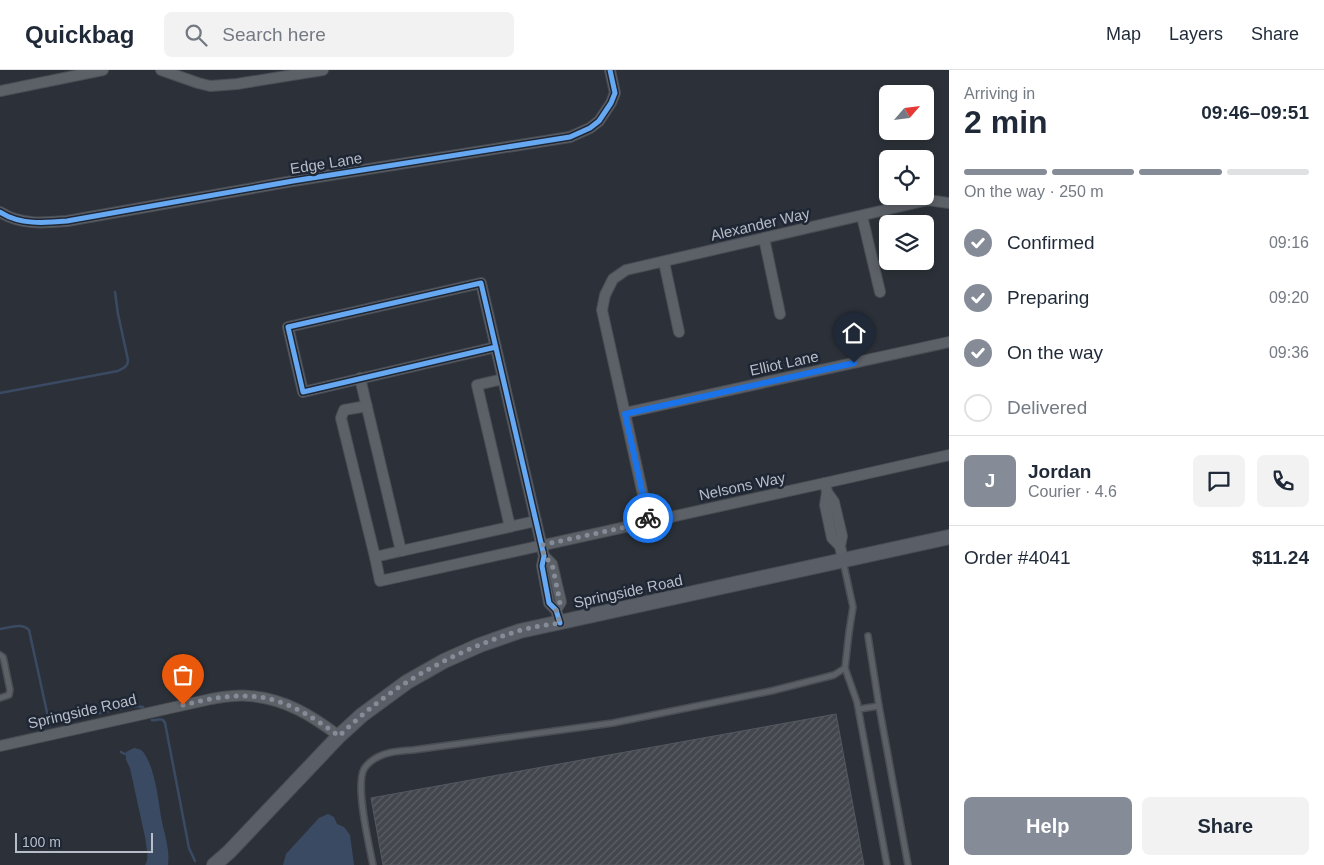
<!DOCTYPE html>
<meta charset="utf-8">
<style>
body{margin:0;font-family:Arial,sans-serif;background:#f2f2f3;color:#1f2937;height:100vh;display:flex;flex-direction:column;font-size:19px;white-space:nowrap}
*{box-sizing:border-box;margin:0}
p{font-size:16px;color:#747a83}
.icon{flex:none;width:28px;height:28px;fill:none;stroke:currentColor;stroke-width:2;stroke-linecap:round;stroke-linejoin:round}
.map{position:relative;flex:1;overflow:hidden}
.drawer{display:flex;flex-direction:column;background:#fff;width:375px}
.drawer>*{flex:none}
.needle{width:32px;rotate:62deg}
.controls{position:absolute;left:879px;top:15px;display:grid;gap:10px}
.controls a{display:grid;place-items:center;width:55px;height:55px;border-radius:8px;background:#fff;box-shadow:0 2px 8px #0003;font-size:25px}
.scale{position:absolute;left:15px;bottom:12px;width:138px;box-sizing:border-box;padding-left:5px;border:2px solid #b7bdc9;border-top:0;font-size:14px;line-height:18px;white-space:nowrap;color:#b7bdc9;-webkit-text-stroke:4px #1f2734;paint-order:stroke}
.pin{position:absolute;display:grid;place-items:center;width:42px;height:42px;color:#fff;margin:-51px -21px;border-radius:50% 50% 50% 0;rotate:-45deg;box-shadow:0 0 5px #0007}
.pin .icon{rotate:45deg}
.courier{position:absolute;display:grid;place-items:center;width:50px;height:50px;margin:-25px;border:4px solid #1a73e8;border-radius:50%;background:#fff;color:#222;box-shadow:0 1px 6px #0007}
.summary em{font-style:normal;font-weight:800}
.summary div{display:flex;flex-direction:column-reverse}
.summary{display:flex;align-items:center;justify-content:space-between;height:85px;padding:0 15px}
h1{font-size:32px;font-weight:800;line-height:38px}
.bar{display:grid;grid-template-columns:repeat(4,1fr);gap:8px 5px;align-content:center;height:60px;padding:0 15px}
.bar i{height:6px;border-radius:4px;background:#e0e1e3}
.bar .current{background:#868c97}
.bar p{grid-column:span 4}
.line{display:flex;align-items:center;gap:12px;padding:0 15px;border-top:1px solid #e0e1e3}
.line div{flex:1}
.round{display:grid;place-items:center;flex:none;width:52px;height:52px;border-radius:8px;background:#f2f2f3}
ol{padding:0 15px;list-style:none}
li{display:flex;align-items:center;gap:15px;height:55px}
li p{margin-inline-start:auto}
li .icon{padding:5px;border-radius:50%;background:#868c97;color:#fff;stroke-width:4}
li:last-child{color:#747a83}
li i{width:28px;height:28px;border:2px solid #e0e1e3;border-radius:50%}
.button{display:flex;gap:10px;margin-top:auto;padding:10px 15px}
.button a{flex:1;height:58px;border-radius:8px;background:#868c97;color:#fff;font-size:20px;font-weight:800;line-height:58px;text-align:center}
.button a+a{background:#f2f2f3;color:#1f2937}
header{display:flex;align-items:center;gap:30px;box-sizing:border-box;height:70px;padding:0 25px;background:#fff;border-bottom:1px solid #e0e1e3}
header strong{font-size:24px}
nav{display:flex;gap:28px;margin-inline-start:auto;font-size:18px}
.search{width:350px;height:45px;background:#f2f2f3;display:flex;align-items:center;gap:12px;box-sizing:border-box;padding:0 18px;border-radius:8px;color:#747a83;font-size:19px}
main{display:flex;flex:1;min-height:0}
.map>svg:first-child{display:block}
.water{fill:#3b4a63}
.lines{fill:none;stroke-linecap:round;stroke-linejoin:round}
.stream{stroke:#3b4a63;stroke-width:2.5}
.building{fill:url(#building-hatch);stroke:#545961}
.lane-casing{stroke:#4a4d54;stroke-width:8}
.street-casing{stroke:#4a4d54;stroke-width:12}
.secondary-casing{stroke:#4a4d54;stroke-width:16}
.lane{stroke:#5c6067;stroke-width:5}
.street{stroke:#5c6067;stroke-width:10}
.secondary{stroke:#5a5e66;stroke-width:14}
.cycleway-casing{stroke:#1f2734;stroke-width:8}
.cycleway{stroke:#66a8f1;stroke-width:5}
.done{stroke:#868c97;stroke-width:5;stroke-dasharray:0 9}
.route{stroke:#1a73e8;stroke-width:6}
.labels{text-anchor:middle;dominant-baseline:central;stroke-width:5;stroke-linejoin:round;paint-order:stroke}
.street-label{font-size:15px;fill:#b7bdc9;stroke:#1f2734}
</style>
<header>
<strong>Quickbag</strong>
<div class="search"><svg class="icon" aria-label="search" viewBox="0 0 24 24"><circle cx="10" cy="10" r="6"/><path d="M15 15l6 6"/></svg>Search here</div>
<nav><a>Map</a><a>Layers</a><a>Share</a></nav>
</header>
<main>
<div class="map">
<svg width="949" height="795" viewBox="0 0 949 795">
<defs>
<pattern id="building-hatch" width="6" height="6" patternUnits="userSpaceOnUse" patternTransform="scale(1.25)"><rect width="6" height="6" fill="#43464d"/><path d="M-1 1l2-2M0 6l6-6M5 7l2-2" fill="none" stroke="#5c5f65"/></pattern>
</defs>
<rect width="100%" height="100%" fill="#2c3139"/>
<g class="water">
<path d="M134 678C139 679 141 679 144 683 156 701 158 731 162 752 165 766 170 781 168 795H145C150 789 146 776 145 767L130 698 126 690V682Z"/>
<path d="M328 744 334 747 337 754 344 757 350 765 354 795H283L286 784 319 748Z"/>
</g>
<g class="lines">
<g class="stream">
<path d="M0 323 118 301C123 298 128 297 128 290L118 244 115 222"/>
<path d="M0 559C9 558 22 552 29 560L50 656"/>
<path d="M152 650C156 651 159 648 163 650L165 653 189 778 195 791"/>
<path d="M49 653 135 636 143 637"/>
<path d="M121 682 129 686"/>
</g>
</g>
<path class="building" d="M836 644 864 795H383L371 728Z"/>
<g class="lines">
<defs>
<g id="lane">
<path d="M843 491 853 537 849 562 845 598 857 632 887 795"/>
<path d="M868 566 879 636"/>
<path d="M0 585 3 587 4 591 10 620 9 625 0 628"/>
<path d="M859 639 879 636 908 795"/>
<path d="M373 795C369 775 355 716 364 699 364 698 368 694 369 693 381 682 397 681 413 680L613 653 771 621 834 605 845 598"/>
</g>
<g id="street">
<path d="M161 0 198 13 210 16 237 14 323 0"/>
<path d="M0 21 103 0"/>
<path d="M0 142C20 155 44 153 67 151L293 111 570 67 590 58 599 51 611 33 615 23 610 0"/>
<path d="M862 146 880 222"/>
<path d="M764 168 780 244"/>
<path d="M664 192 679 262"/>
<path d="M496 277 303 322 288 257 481 213 544 486 542 496 549 533 556 540 560 553"/>
<path d="M360 308 401 481 375 487 341 348 344 340 367 336"/>
<path d="M503 309 477 315 510 457"/>
<path d="M625 343 949 272"/>
<path d="M825 413 827 422 834 432 842 466 840 476 843 490"/>
<path d="M827 422 825 435 832 468 840 476"/>
<path d="M649 452 602 240 605 225 613 209 626 200 928 130 949 133"/>
<path d="M401 481 536 451"/>
<path d="M544 486 552 494 561 532 556 540"/>
<path d="M375 487 380 511 825 413 949 385"/>
<path d="M0 676 211 629C223 627 237 624 250 626 285 629 311 645 339 666"/>
</g>
<path id="secondary" d="M214 795 229 782 339 666 362 645 407 612 444 591 480 575 520 561 949 467"/>
</defs>
<use href="#lane" class="lane-casing"/>
<use href="#street" class="street-casing"/>
<use href="#secondary" class="secondary-casing"/>
<use href="#lane" class="lane"/>
<use href="#street" class="street"/>
<use href="#secondary" class="secondary"/>
<defs>
<g id="cycleway">
<path d="M0 142C20 155 44 153 67 151L293 111 570 67 590 58 599 51 611 33 615 23 610 0"/>
<path d="M496 277 303 322 288 257 481 213 544 486 542 496 549 533 556 540 560 553"/>
</g>
</defs>
<use href="#cycleway" class="cycleway-casing"/>
<use href="#cycleway" class="cycleway"/>
</g>
<g class="lines">
<path class="done" d="M183 635C204 630 226 625 248 626 282 627 312 646 339 666 360 646 383 627 407 612 442 590 480 573 518 561 532 557 546 555 560 553L556 540 560 532 552 494 544 486 542 475 649 452 648 448"/>
<path class="route" d="M648 448 625 344 854 293"/>
</g>
<g class="labels">
<g class="street-label">
<text transform="translate(326 93) rotate(-9)">Edge Lane</text>
<text transform="translate(760 154) rotate(-13)">Alexander Way</text>
<text transform="translate(784 293) rotate(-12)">Elliot Lane</text>
<text transform="translate(742 416) rotate(-12)">Nelsons Way</text>
<text transform="translate(628 521) rotate(-12)">Springside Road</text>
<text transform="translate(82 641) rotate(-13)">Springside Road</text>
</g>
</g>
</svg>
<div class="controls">
<a><svg class="needle" viewBox="-14 -14 28 28"><path d="M0-13l5 13h-10z" fill="#e53935"/><path d="M0 13l5-13h-10z" fill="#747a83"/></svg></a>
<a><svg class="icon" aria-label="locate" viewBox="0 0 24 24"><circle cx="12" cy="12" r="6"/><path d="M12 2v4M12 18v4M2 12h4M18 12h4"/></svg></a>
<a><svg class="icon" aria-label="layers" viewBox="0 0 24 24"><path d="M12 4l9 5-9 5-9-5zM3 14l9 5 9-5"/></svg></a>
</div>
<div class="scale">100 m</div>
<div class="pin" style="left:183px;top:635px;background:#ea580c"><svg class="icon" aria-label="bag" viewBox="0 0 24 24"><path d="M5 8h14l-1 12H6zM9 8a3 3 0 0 1 6 0"/></svg></div>
<div class="pin" style="left:854px;top:293px;background:#1f2937"><svg class="icon" aria-label="home" viewBox="0 0 24 24"><path d="M3 11l9-7 9 7M6 9v11h12V9"/></svg></div>
<div class="courier" style="left:648px;top:448px"><svg class="icon" aria-label="bike" viewBox="0 0 24 24"><circle cx="6" cy="16" r="4"/><circle cx="18" cy="16" r="4"/><path d="M6 16l4-8h5l3 8M10 8l3 8H6M13 5h3"/></svg></div>
</div>
<section class="drawer">
<div class="summary"><div><h1>2 min</h1><p>Arriving in</p></div><em>09:46–09:51</em></div>
<div class="bar"><i class="current"></i><i class="current"></i><i class="current"></i><i></i><p>On the way · 250 m</p></div>
<ol>
<li><svg class="icon" aria-label="check" viewBox="0 0 24 24"><path d="M5 12l5 5 9-10"/></svg>Confirmed<p>09:16</p></li>
<li><svg class="icon" aria-label="check" viewBox="0 0 24 24"><path d="M5 12l5 5 9-10"/></svg>Preparing<p>09:20</p></li>
<li><svg class="icon" aria-label="check" viewBox="0 0 24 24"><path d="M5 12l5 5 9-10"/></svg>On the way<p>09:36</p></li>
<li><i></i>Delivered</li>
</ol>
<div class="line" style="height:90px"><b class="round" style="background:#868c97;color:#fff">J</b><div><b>Jordan</b><p>Courier · 4.6</p></div><a class="round"><svg class="icon" aria-label="chat" viewBox="0 0 24 24"><path d="M4 5h16v11H9l-5 4z"/></svg></a><a class="round"><svg class="icon" aria-label="phone" viewBox="0 0 24 24"><path d="M5 4h4l2 5-3 2q2 4 5 5l2-3 5 2v4C11 20 4 13 5 4z"/></svg></a></div>
<div class="line" style="height:65px"><div>Order #4041</div><b>$11.24</b></div>
<div class="button"><a>Help</a><a>Share</a></div>
</section>
</main>
